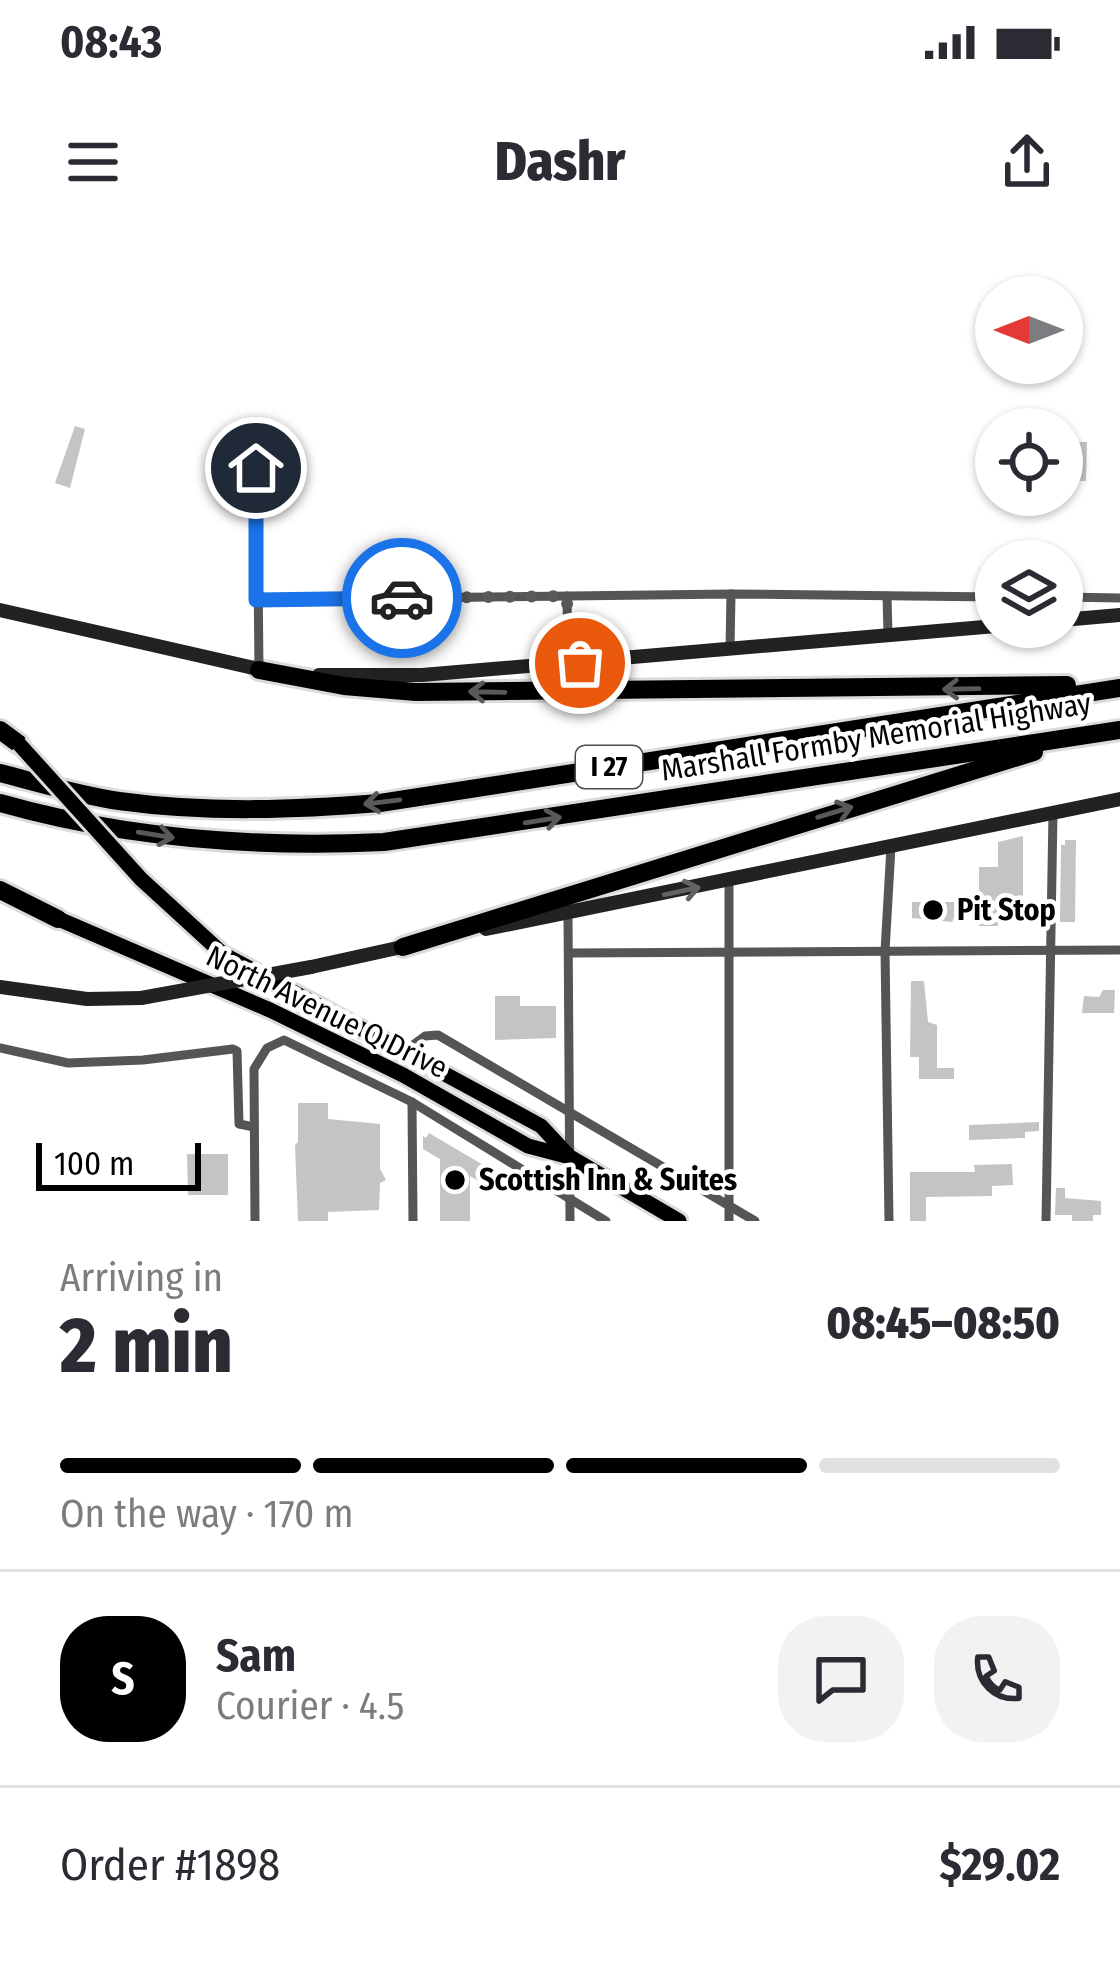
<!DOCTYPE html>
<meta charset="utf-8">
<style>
body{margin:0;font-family:"Fira Sans Condensed",sans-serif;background:#f2f2f3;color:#2b2b33;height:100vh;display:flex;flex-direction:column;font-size:45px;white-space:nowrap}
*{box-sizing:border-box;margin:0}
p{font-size:39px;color:#7c7c81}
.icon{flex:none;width:66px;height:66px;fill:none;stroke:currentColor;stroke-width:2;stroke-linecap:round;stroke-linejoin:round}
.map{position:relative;height:981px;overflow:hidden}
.details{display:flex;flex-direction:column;background:#fff;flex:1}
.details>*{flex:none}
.needle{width:78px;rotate:270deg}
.buttons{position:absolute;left:975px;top:36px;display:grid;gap:24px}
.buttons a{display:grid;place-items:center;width:108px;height:108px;border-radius:50%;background:#fff;box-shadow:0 3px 9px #0004;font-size:60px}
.scale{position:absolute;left:36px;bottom:30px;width:165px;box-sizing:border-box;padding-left:12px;border:6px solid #000;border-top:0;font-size:33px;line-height:42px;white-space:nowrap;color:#000;-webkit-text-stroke:9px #fff;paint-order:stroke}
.pin{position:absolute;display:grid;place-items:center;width:102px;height:102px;color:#fff;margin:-51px;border:6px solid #fff;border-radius:50%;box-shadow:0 3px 12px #0007}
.courier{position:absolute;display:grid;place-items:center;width:120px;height:120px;margin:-60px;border:9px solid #1a73e8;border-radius:50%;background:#fff;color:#222;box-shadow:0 3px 15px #0007}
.head em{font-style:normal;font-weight:800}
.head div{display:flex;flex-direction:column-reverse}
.head{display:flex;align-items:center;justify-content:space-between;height:204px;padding:0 60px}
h1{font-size:78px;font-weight:800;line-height:90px}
.bar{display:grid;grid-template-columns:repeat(4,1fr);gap:18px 12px;align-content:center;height:144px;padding:0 60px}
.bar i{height:15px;border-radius:9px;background:#e1e1e2}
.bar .active{background:#000}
.bar p{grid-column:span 4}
.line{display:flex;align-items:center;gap:30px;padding:0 60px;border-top:3px solid #e1e1e2}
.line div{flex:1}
.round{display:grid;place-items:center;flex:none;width:126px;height:126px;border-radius:48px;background:#f2f2f3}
.status{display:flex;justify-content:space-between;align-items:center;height:84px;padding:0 60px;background:#fff;direction:ltr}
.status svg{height:33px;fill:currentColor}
header{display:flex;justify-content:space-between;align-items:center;height:156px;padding:0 60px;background:#fff;font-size:54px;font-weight:800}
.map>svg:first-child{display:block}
.building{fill:#c4c4c4}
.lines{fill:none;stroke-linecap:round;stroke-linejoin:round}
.primary-casing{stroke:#dbdbdb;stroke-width:21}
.motorway-casing{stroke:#dbdbdb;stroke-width:24}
.minor{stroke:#555;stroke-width:9}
.secondary{stroke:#222;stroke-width:14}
.primary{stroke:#000;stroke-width:15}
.motorway{stroke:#000;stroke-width:18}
.primary-bridge-casing{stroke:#dbdbdb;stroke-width:21;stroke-linecap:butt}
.secondary-bridge{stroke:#222;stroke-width:14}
.primary-bridge{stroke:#000;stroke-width:15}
.oneway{stroke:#595959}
.oneway2{stroke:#646464}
.done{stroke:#595959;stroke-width:12;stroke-dasharray:0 21.6}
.route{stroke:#1a73e8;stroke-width:15}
.poi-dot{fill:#000;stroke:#fff;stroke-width:4.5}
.labels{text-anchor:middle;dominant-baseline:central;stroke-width:9;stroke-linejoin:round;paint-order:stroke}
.shield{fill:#fff;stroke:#4c4c4c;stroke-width:3}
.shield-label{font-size:27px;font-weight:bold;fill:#000}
.street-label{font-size:30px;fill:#000;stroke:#fff}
.poi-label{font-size:30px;font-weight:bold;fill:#000;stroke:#fff;text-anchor:start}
</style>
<div class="status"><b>08:43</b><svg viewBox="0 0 49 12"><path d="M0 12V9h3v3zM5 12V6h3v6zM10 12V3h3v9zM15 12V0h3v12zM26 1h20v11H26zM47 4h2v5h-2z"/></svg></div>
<header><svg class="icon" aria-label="menu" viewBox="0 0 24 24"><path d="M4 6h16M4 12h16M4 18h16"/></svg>Dashr<svg class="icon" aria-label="share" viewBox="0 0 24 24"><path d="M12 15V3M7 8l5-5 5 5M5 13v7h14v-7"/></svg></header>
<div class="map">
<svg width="1120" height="981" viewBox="0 0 1120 981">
<rect width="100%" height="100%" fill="#fff"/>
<g class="building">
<path d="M75 186 85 189 70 248 55 243Z"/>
<path d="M1076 202H1087L1086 241H1071Z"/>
<path d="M1023 596V658H998V686H979V627H998V602Z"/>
<path d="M1065 600H1076L1075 682H1060L1061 605H1065Z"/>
<path d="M912 662H954V678L952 682 912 678Z"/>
<path d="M911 741H924L928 782 937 785V828H954V839H919V817H910Z"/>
<path d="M1103 750H1115L1114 773H1082L1084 756 1099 757Z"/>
<path d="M495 756H520V766H556V798L495 800Z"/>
<path d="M298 863H328V879L380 884V929L386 940 380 943 379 970 328 972V981H298L295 905 298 902Z"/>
<path d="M1039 882V891L1025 892V898L969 900V885Z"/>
<path d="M429 893 485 926V934H498V943L485 945 470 936V981H440V919L423 909V896L426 898Z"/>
<path d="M187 914H228V955H188Z"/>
<path d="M1012 924 1013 945 992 946V956L926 957V981H910V932H975L974 925Z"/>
<path d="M1056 948H1065V958L1101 961V975H1093V981H1072V975H1055Z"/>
</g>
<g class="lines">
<defs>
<g id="primary">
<path d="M141 639 223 714 541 886 568 915"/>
<path d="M47 674 270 770 403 835 528 906 570 917 679 981"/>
</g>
<g id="motorway">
<path d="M259 430 344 446 416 452 1067 445"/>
<path d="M0 490 19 504"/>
<path d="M0 533C39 543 79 555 119 561 206 573 293 570 380 563L1120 448"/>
<path d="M0 563C126 599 254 608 384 602L1120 490"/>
<path d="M0 650 58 679"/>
<path d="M403 707 1034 512"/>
</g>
</defs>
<use href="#primary" class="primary-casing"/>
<use href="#motorway" class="motorway-casing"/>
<g class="minor">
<path d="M257 228 259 430"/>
<path d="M567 356 568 424"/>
<path d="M887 356 888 395"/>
<path d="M1062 357 1120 358"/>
<path d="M256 360 731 354 996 357"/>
<path d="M730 409 731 354"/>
<path d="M729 641V981"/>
<path d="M568 673 570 981"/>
<path d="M570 713 1120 710"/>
<path d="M0 808 68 823 143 820 233 809 237 811 239 884 254 887"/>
<path d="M406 810 425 796 438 795 755 981"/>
<path d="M412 862 413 981"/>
<path d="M255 981 254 829 267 808 284 800 412 862 606 981"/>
<path d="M889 981 885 711 891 607"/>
<path d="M1046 981 1053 573"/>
</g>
<g class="secondary">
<path d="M0 370 267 431"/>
<path d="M1062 380 1120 375"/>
<path d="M319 435H422L996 386"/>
<path d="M486 689 1120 559"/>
<path d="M311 727 411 705"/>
<path d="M0 747 87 759 141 758"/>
</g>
<use href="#primary" class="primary"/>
<use href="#motorway" class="motorway"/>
<defs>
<path id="primary-bridge" d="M19 504 141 639"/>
</defs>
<use href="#primary-bridge" class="primary-bridge-casing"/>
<path class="secondary-bridge" d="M141 758 311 727"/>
<use href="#primary-bridge" class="primary-bridge"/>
</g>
<defs><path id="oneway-shaft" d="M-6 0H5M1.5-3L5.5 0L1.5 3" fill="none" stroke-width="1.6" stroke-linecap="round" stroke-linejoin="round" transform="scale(3)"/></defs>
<g class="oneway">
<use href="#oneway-shaft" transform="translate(961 449) rotate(179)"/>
<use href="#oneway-shaft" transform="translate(487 452) rotate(-179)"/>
<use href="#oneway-shaft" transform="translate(382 562) rotate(173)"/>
<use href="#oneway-shaft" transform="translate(835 572) rotate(-17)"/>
<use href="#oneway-shaft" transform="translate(543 580) rotate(-9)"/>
<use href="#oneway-shaft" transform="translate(156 595) rotate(9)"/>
</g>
<use class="oneway2" href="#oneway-shaft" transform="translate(682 651) rotate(-12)"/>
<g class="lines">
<path class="done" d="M402 358 567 356 568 424 580 423"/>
<path class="route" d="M256 228V360L402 358"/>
</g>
<g class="poi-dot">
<circle cx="933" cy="670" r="12"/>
<circle cx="455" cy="940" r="12"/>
</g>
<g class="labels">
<rect class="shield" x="576" y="506" width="66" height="42" rx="9"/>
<g class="shield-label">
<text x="609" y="527">I 27</text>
</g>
<g class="street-label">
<text transform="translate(876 497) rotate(-9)">Marshall Formby Memorial Highway</text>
<text transform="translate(327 772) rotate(26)">North Avenue Q Drive</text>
</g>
<g class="poi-label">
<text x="957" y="670">Pit Stop</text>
<text x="479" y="940">Scottish Inn &amp; Suites</text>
</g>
</g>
</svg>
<div class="buttons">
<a><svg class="needle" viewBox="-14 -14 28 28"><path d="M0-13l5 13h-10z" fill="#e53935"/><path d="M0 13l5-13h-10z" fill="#7c7c81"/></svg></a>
<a><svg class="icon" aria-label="locate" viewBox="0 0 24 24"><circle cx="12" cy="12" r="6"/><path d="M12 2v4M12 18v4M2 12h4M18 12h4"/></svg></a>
<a><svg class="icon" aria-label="layers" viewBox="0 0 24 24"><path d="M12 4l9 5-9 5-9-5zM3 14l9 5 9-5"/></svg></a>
</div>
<div class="scale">100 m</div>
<div class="pin" style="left:580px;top:423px;background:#ea580c"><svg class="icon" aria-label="bag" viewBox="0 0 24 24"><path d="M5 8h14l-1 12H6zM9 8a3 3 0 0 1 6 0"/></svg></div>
<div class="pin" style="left:256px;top:228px;background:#1f2937"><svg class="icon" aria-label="home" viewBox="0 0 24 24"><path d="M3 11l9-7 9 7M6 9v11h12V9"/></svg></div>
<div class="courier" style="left:402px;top:358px"><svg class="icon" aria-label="car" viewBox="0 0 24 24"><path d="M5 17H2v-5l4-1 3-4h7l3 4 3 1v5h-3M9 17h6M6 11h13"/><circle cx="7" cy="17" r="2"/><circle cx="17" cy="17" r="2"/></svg></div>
</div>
<section class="details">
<div class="head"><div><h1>2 min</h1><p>Arriving in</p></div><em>08:45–08:50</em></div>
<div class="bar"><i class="active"></i><i class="active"></i><i class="active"></i><i></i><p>On the way · 170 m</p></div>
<div class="line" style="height:216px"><b class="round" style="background:#000;color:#fff">S</b><div><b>Sam</b><p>Courier · 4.5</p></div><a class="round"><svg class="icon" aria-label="chat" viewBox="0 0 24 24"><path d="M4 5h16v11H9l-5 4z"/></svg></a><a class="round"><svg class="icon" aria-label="phone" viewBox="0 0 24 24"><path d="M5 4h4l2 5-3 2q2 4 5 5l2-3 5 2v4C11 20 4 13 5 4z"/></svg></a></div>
<div class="line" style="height:156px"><div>Order #1898</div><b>$29.02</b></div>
</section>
